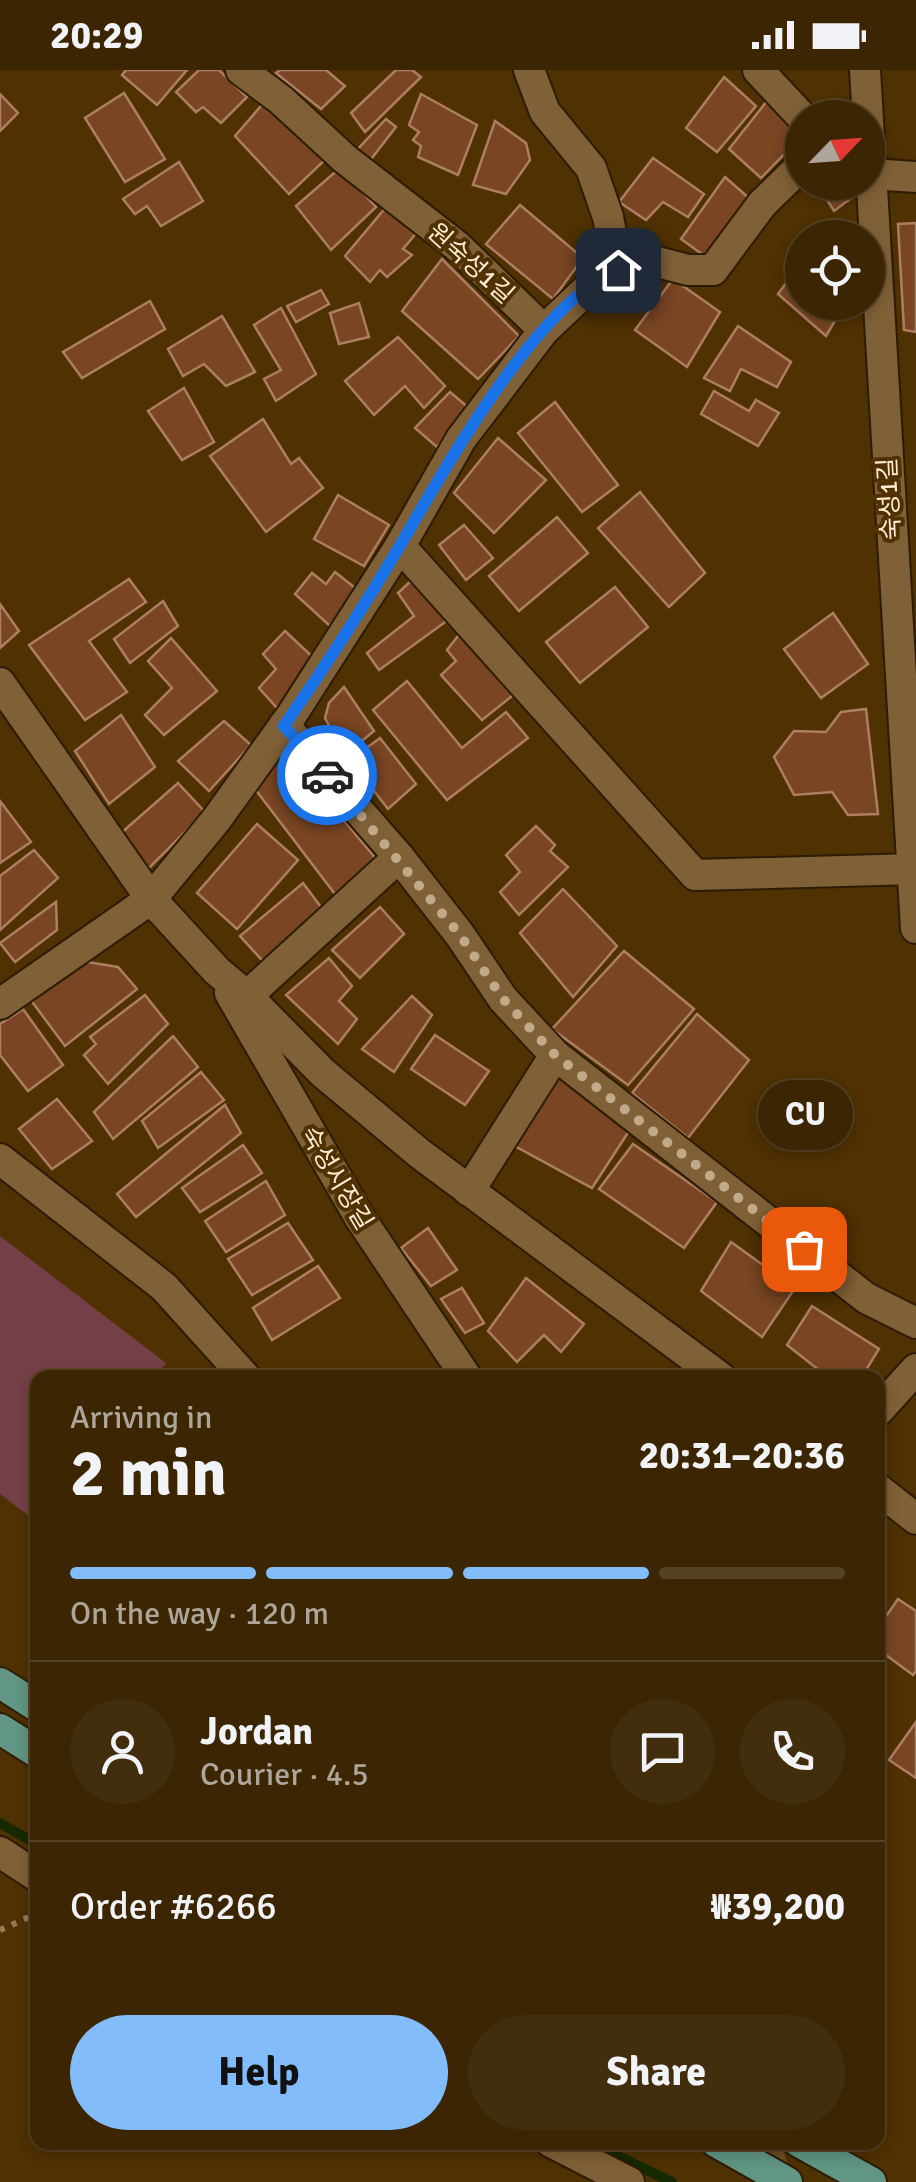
<!DOCTYPE html>
<meta charset="utf-8">
<style>
body{margin:0;font-family:Signika,"Noto Sans KR",sans-serif;background:#422d0c;color:#f1f3f6;height:100vh;display:flex;flex-direction:column;font-size:38px;white-space:nowrap}
*{box-sizing:border-box;margin:0}
p{font-size:32px;color:#aca599}
.icon{flex:none;width:55px;height:55px;fill:none;stroke:currentColor;stroke-width:2;stroke-linecap:round;stroke-linejoin:round}
.map{position:relative;flex:1;overflow:hidden}
.side{position:absolute;left:30px;top:1300px;width:855px;height:780px;display:flex;flex-direction:column;background:#3b2502;border-radius:20px;box-shadow:0 5px 15px #0003,0 0 0 2px #544224}
.side>*{flex:none}
.needle{width:65px;rotate:65deg}
.buttons{position:absolute;left:785px;top:30px;display:grid;gap:20px}
.buttons a{display:grid;place-items:center;width:100px;height:100px;border-radius:50%;background:#3b2502;box-shadow:0 5px 15px #0003,0 0 0 2px #544224;font-size:50px}
.pin{position:absolute;display:grid;place-items:center;width:85px;height:85px;color:#fff;margin:-42px;border-radius:20px;box-shadow:0 5px 15px #0006}
.courier{position:absolute;display:grid;place-items:center;width:100px;height:100px;margin:-50px;border:8px solid #1a73e8;border-radius:50%;background:#fff;color:#222;box-shadow:0 2px 12px #0007}
.bubble{position:absolute;height:70px;border-radius:35px;background:#3b2502;box-shadow:0 5px 15px #0003,0 0 0 2px #544224;font-size:32px;font-weight:800;line-height:70px;text-align:center}
.headline em{font-style:normal;font-weight:800}
.headline div{display:flex;flex-direction:column-reverse}
.headline{display:flex;align-items:center;justify-content:space-between;height:170px;padding:0 40px}
h1{font-size:65px;font-weight:800;line-height:75px}
.bar{display:grid;grid-template-columns:repeat(4,1fr);gap:15px 10px;align-content:center;height:120px;padding:0 40px}
.bar i{height:12px;border-radius:8px;background:#544224}
.bar .selected{background:#83bcfb}
.bar p{grid-column:span 4}
.line{display:flex;align-items:center;gap:25px;padding:0 40px;border-top:2px solid #544224}
.line div{flex:1}
.round{display:grid;place-items:center;flex:none;width:105px;height:105px;border-radius:52px;background:#422d0c}
.button{display:flex;gap:20px;margin-top:auto;padding:20px 40px}
.button a{flex:1;height:115px;border-radius:60px;background:#83bcfb;color:#111;font-size:40px;font-weight:800;line-height:115px;text-align:center}
.button a+a{background:#422d0c;color:#f1f3f6}
.status{display:flex;justify-content:space-between;align-items:center;height:70px;padding:0 50px;background:#3b2502;direction:ltr}
.status svg{height:28px;fill:currentColor}
.map>svg:first-child{display:block}
.green{fill:#743f46}
.lines{fill:none;stroke-linecap:round;stroke-linejoin:round}
.stream{stroke:#162901;stroke-width:10}
.building{fill:#794523;stroke:#ad7e62;stroke-width:2.5}
.minor-tunnel{stroke:#694d22;stroke-width:30;stroke-dasharray:30 15;stroke-linecap:butt}
.minor-casing{stroke:#2c1c06;stroke-width:34}
.major-casing{stroke:#2c1c06;stroke-width:34}
.path{stroke:#957c56;stroke-width:6;stroke-dasharray:5 8;stroke-linecap:butt}
.minor{stroke:#806036;stroke-width:30}
.major{stroke:#609683;stroke-width:30}
.done{stroke:#c0aa8a;stroke-width:10;stroke-dasharray:0 18}
.route{stroke:#1a73e8;stroke-width:12}
.labels{text-anchor:middle;dominant-baseline:central;stroke-width:8;stroke-linejoin:round;paint-order:stroke}
.street-label{font-size:25px;fill:#fdebd4;stroke:#4f3102}
</style>
<div class="status"><b>20:29</b><svg viewBox="0 0 49 12"><path d="M0 12V9h3v3zM5 12V6h3v6zM10 12V3h3v9zM15 12V0h3v12zM26 1h20v11H26zM47 4h2v5h-2z"/></svg></div>
<div class="map">
<svg width="916" height="2112" viewBox="0 0 916 2112">
<rect width="100%" height="100%" fill="#4f3102"/>
<path class="green" d="M0 1166 166 1293 155 1307 38 1308 37 1452 0 1424Z"/>
<g class="lines">
<g class="stream">
<path d="M0 1753 38 1775"/>
<path d="M589 2072 672 2112"/>
</g>
</g>
<g class="building">
<path d="M126 0H187L157 35 122 5Z"/>
<path d="M199 0H219L247 27 221 53 203 37 196 42 176 22Z"/>
<path d="M280 0H326L345 16 321 39 276 3Z"/>
<path d="M396 0H412L421 7 365 62 351 43Z"/>
<path d="M724 7 756 36 717 82 686 58Z"/>
<path d="M124 23 165 89 125 112 85 48Z"/>
<path d="M0 24 18 43 0 61Z"/>
<path d="M421 24 477 55 458 105 418 87 421 76 413 70 419 62 409 55Z"/>
<path d="M267 29 327 88 289 124 235 66Z"/>
<path d="M767 31 802 62V66L761 108 729 79Z"/>
<path d="M386 49 396 57 368 93 356 81Z"/>
<path d="M495 51 526 73 530 90 506 124 473 115Z"/>
<path d="M653 88 704 124 688 147 663 132 646 150 619 132Z"/>
<path d="M179 92 203 131 161 156 147 136 135 144 123 129Z"/>
<path d="M340 98 376 137 331 180 296 136Z"/>
<path d="M725 107 750 129 706 187 681 169Z"/>
<path d="M816 112H839L850 129 834 141Z"/>
<path d="M520 135 583 188 553 229 486 174Z"/>
<path d="M387 136 418 161 403 179 412 185 387 207 380 200 370 212 345 186Z"/>
<path d="M916 153V262L904 260 898 154Z"/>
<path d="M442 189 519 266 478 309 402 241Z"/>
<path d="M797 198 802 202V232L845 234 826 266 778 224Z"/>
<path d="M673 209 720 242 687 297 635 260Z"/>
<path d="M321 220 329 234 296 252 287 236Z"/>
<path d="M150 231 165 259 82 308 63 282Z"/>
<path d="M359 233 369 267 339 274 330 243Z"/>
<path d="M281 238 316 304 276 331 264 309 281 300 254 255Z"/>
<path d="M222 246 255 302 226 316 204 294 183 306 168 279Z"/>
<path d="M738 256 791 292 777 317 741 299 730 321 704 308Z"/>
<path d="M398 267 445 316 424 338 405 316 374 345 345 311Z"/>
<path d="M184 318 214 372 182 390 148 341Z"/>
<path d="M714 321 749 341 756 330 779 343 758 376 701 344Z"/>
<path d="M450 322 470 339 437 377 415 358Z"/>
<path d="M555 332 618 415 582 442 518 363Z"/>
<path d="M263 349 291 394 299 388 323 418 266 462 210 386Z"/>
<path d="M498 368 546 410 494 463 454 423Z"/>
<path d="M640 422 705 503 669 537 598 458Z"/>
<path d="M338 425 389 455 364 496 314 469Z"/>
<path d="M557 447 588 483 519 541 489 506Z"/>
<path d="M464 455 493 488 466 510 439 475Z"/>
<path d="M335 502 359 521 330 556 295 524 312 503 326 514Z"/>
<path d="M415 507 448 550 379 600 367 583 414 546 398 523Z"/>
<path d="M129 509 146 532 89 571 127 622 85 650 29 575Z"/>
<path d="M615 517 648 557 580 613 546 572Z"/>
<path d="M163 531 178 556 130 593 114 569Z"/>
<path d="M0 534 19 561 0 578Z"/>
<path d="M833 543 868 594 821 628 784 579Z"/>
<path d="M285 561 317 591 277 638 259 618 276 599 263 584Z"/>
<path d="M461 562 517 622 482 650 441 605 456 591 447 580Z"/>
<path d="M171 568 217 621 164 665 145 645 172 618 148 591Z"/>
<path d="M407 611 462 678 506 642 528 668 447 730 373 640Z"/>
<path d="M344 617 374 661 345 685 325 648 329 633Z"/>
<path d="M866 639 878 744 848 745 832 722 794 725 774 687 794 661 826 662 841 642Z"/>
<path d="M121 645 155 697 109 734 75 681Z"/>
<path d="M224 651 251 675 209 721 178 691Z"/>
<path d="M380 668 416 714 388 739 350 690Z"/>
<path d="M286 681 377 790 338 828 255 719Z"/>
<path d="M178 713 205 742 147 800 120 764Z"/>
<path d="M0 731 31 772 0 793Z"/>
<path d="M257 754 298 790 237 859 197 823Z"/>
<path d="M536 756 555 775 550 781 568 797 519 845 500 822 520 802 506 785Z"/>
<path d="M34 780 58 808 0 860V806Z"/>
<path d="M303 813 327 845 269 898 240 866Z"/>
<path d="M563 819 617 876 573 927 520 863Z"/>
<path d="M56 832 57 860 15 892 0 873Z"/>
<path d="M380 837 404 864 360 908 332 880Z"/>
<path d="M624 881 694 939 628 1015 552 959Z"/>
<path d="M329 888 352 916 339 931 357 949 338 974 286 925Z"/>
<path d="M81 891 118 897 137 919 65 976 30 929Z"/>
<path d="M145 925 168 954 108 1014 84 985 96 974 90 967Z"/>
<path d="M412 926 432 945 394 1002 362 979Z"/>
<path d="M23 939 63 995 28 1021 0 985V954Z"/>
<path d="M697 944 749 990 688 1068 632 1023Z"/>
<path d="M435 965 489 1001 465 1035 411 999Z"/>
<path d="M173 966 198 997 113 1069 94 1042Z"/>
<path d="M201 1002 224 1030 158 1078 142 1051Z"/>
<path d="M557 1004 631 1058 592 1118 511 1074Z"/>
<path d="M57 1029 92 1071 52 1099 19 1059Z"/>
<path d="M225 1035 241 1063 136 1147 117 1124Z"/>
<path d="M633 1074 717 1132 684 1178 599 1119Z"/>
<path d="M243 1075 262 1103 200 1142 182 1118Z"/>
<path d="M266 1111 285 1145 226 1182 205 1151Z"/>
<path d="M288 1153 313 1190 252 1225 228 1189Z"/>
<path d="M428 1158 457 1200 431 1216 401 1178Z"/>
<path d="M731 1172 795 1218 762 1267 701 1221Z"/>
<path d="M318 1196 340 1228 272 1270 253 1238Z"/>
<path d="M526 1208 584 1254 561 1282 544 1265 517 1292 488 1261Z"/>
<path d="M462 1218 484 1253 465 1263 441 1229Z"/>
<path d="M812 1236 879 1279 861 1308H829L787 1275Z"/>
<path d="M898 1529 916 1541V1601L913 1605 878 1579V1558Z"/>
<path d="M916 1652V1708L889 1690Z"/>
</g>
<g class="lines">
<path class="minor-tunnel" d="M764 2072 779 2112"/>
<defs>
<g id="minor">
<path d="M241 0 281 30 345 89 457 176 544 260"/>
<path d="M529 0 545 42 591 98 608 147 618 200"/>
<path d="M758 0 803 48"/>
<path d="M865 0 916 858"/>
<path d="M871 104 916 107"/>
<path d="M400 476 695 805 916 799"/>
<path d="M0 613 151 829 217 901 247 926 323 1003 419 1083 721 1308"/>
<path d="M284 655 399 787 460 865 503 929 555 985 866 1228 916 1253"/>
<path d="M230 923 360 1148 467 1308"/>
<path d="M247 926 399 787"/>
<path d="M0 934 151 829 216 750 291 646 400 476 461 369 544 260 599 208 646 189 688 200H713L762 134 802 95"/>
<path d="M0 1089 164 1217 246 1308"/>
<path d="M469 1121 555 985"/>
<path d="M878 1341 916 1299"/>
<path d="M878 1419 916 1449"/>
<path d="M0 1782 38 1807"/>
<path d="M551 2072 629 2112"/>
</g>
<g id="major">
<path d="M0 1613 38 1637"/>
<path d="M0 1659 38 1683"/>
<path d="M716 2072 787 2112"/>
<path d="M799 2072 871 2112"/>
</g>
</defs>
<use href="#minor" class="minor-casing"/>
<use href="#major" class="major-casing"/>
<path class="path" d="M0 1860 38 1843"/>
<use href="#minor" class="minor"/>
<use href="#major" class="major"/>
</g>
<g class="lines">
<path class="done" d="M327 705 460 865 503 929 555 985 804 1179"/>
<path class="route" d="M327 705 284 656C325 597 365 535 401 474 444 400 538 231 618 200"/>
</g>
<g class="labels">
<g class="street-label">
<text transform="translate(471 193) rotate(42)">원숙성1길</text>
<text transform="translate(889 429) rotate(-93)">숙성1길</text>
<text transform="translate(337 1108) rotate(59)">숙성시장길</text>
</g>
</g>
</svg>
<div class="buttons">
<a><svg class="needle" viewBox="-14 -14 28 28"><path d="M0-13l5 13h-10z" fill="#e53935"/><path d="M0 13l5-13h-10z" fill="#aca599"/></svg></a>
<a><svg class="icon" aria-label="locate" viewBox="0 0 24 24"><circle cx="12" cy="12" r="6"/><path d="M12 2v4M12 18v4M2 12h4M18 12h4"/></svg></a>
</div>
<div class="pin" style="left:804px;top:1179px;background:#ea580c"><svg class="icon" aria-label="bag" viewBox="0 0 24 24"><path d="M5 8h14l-1 12H6zM9 8a3 3 0 0 1 6 0"/></svg></div>
<div class="pin" style="left:618px;top:200px;background:#1f2937"><svg class="icon" aria-label="home" viewBox="0 0 24 24"><path d="M3 11l9-7 9 7M6 9v11h12V9"/></svg></div>
<div class="courier" style="left:327px;top:705px"><svg class="icon" aria-label="car" viewBox="0 0 24 24"><path d="M5 17H2v-5l4-1 3-4h7l3 4 3 1v5h-3M9 17h6M6 11h13"/><circle cx="7" cy="17" r="2"/><circle cx="17" cy="17" r="2"/></svg></div>
<div class="bubble" style="left:758px;top:1010px;width:95px">CU</div>
<section class="side">
<div class="headline"><div><h1>2 min</h1><p>Arriving in</p></div><em>20:31–20:36</em></div>
<div class="bar"><i class="selected"></i><i class="selected"></i><i class="selected"></i><i></i><p>On the way · 120 m</p></div>
<div class="line" style="height:180px"><a class="round"><svg class="icon" aria-label="person" viewBox="0 0 24 24"><circle cx="12" cy="8" r="4"/><path d="M4 21q1-7 8-7t8 7"/></svg></a><div><b>Jordan</b><p>Courier · 4.5</p></div><a class="round"><svg class="icon" aria-label="chat" viewBox="0 0 24 24"><path d="M4 5h16v11H9l-5 4z"/></svg></a><a class="round"><svg class="icon" aria-label="phone" viewBox="0 0 24 24"><path d="M5 4h4l2 5-3 2q2 4 5 5l2-3 5 2v4C11 20 4 13 5 4z"/></svg></a></div>
<div class="line" style="height:130px"><div>Order #6266</div><b>₩39,200</b></div>
<div class="button"><a>Help</a><a>Share</a></div>
</section>
</div>
